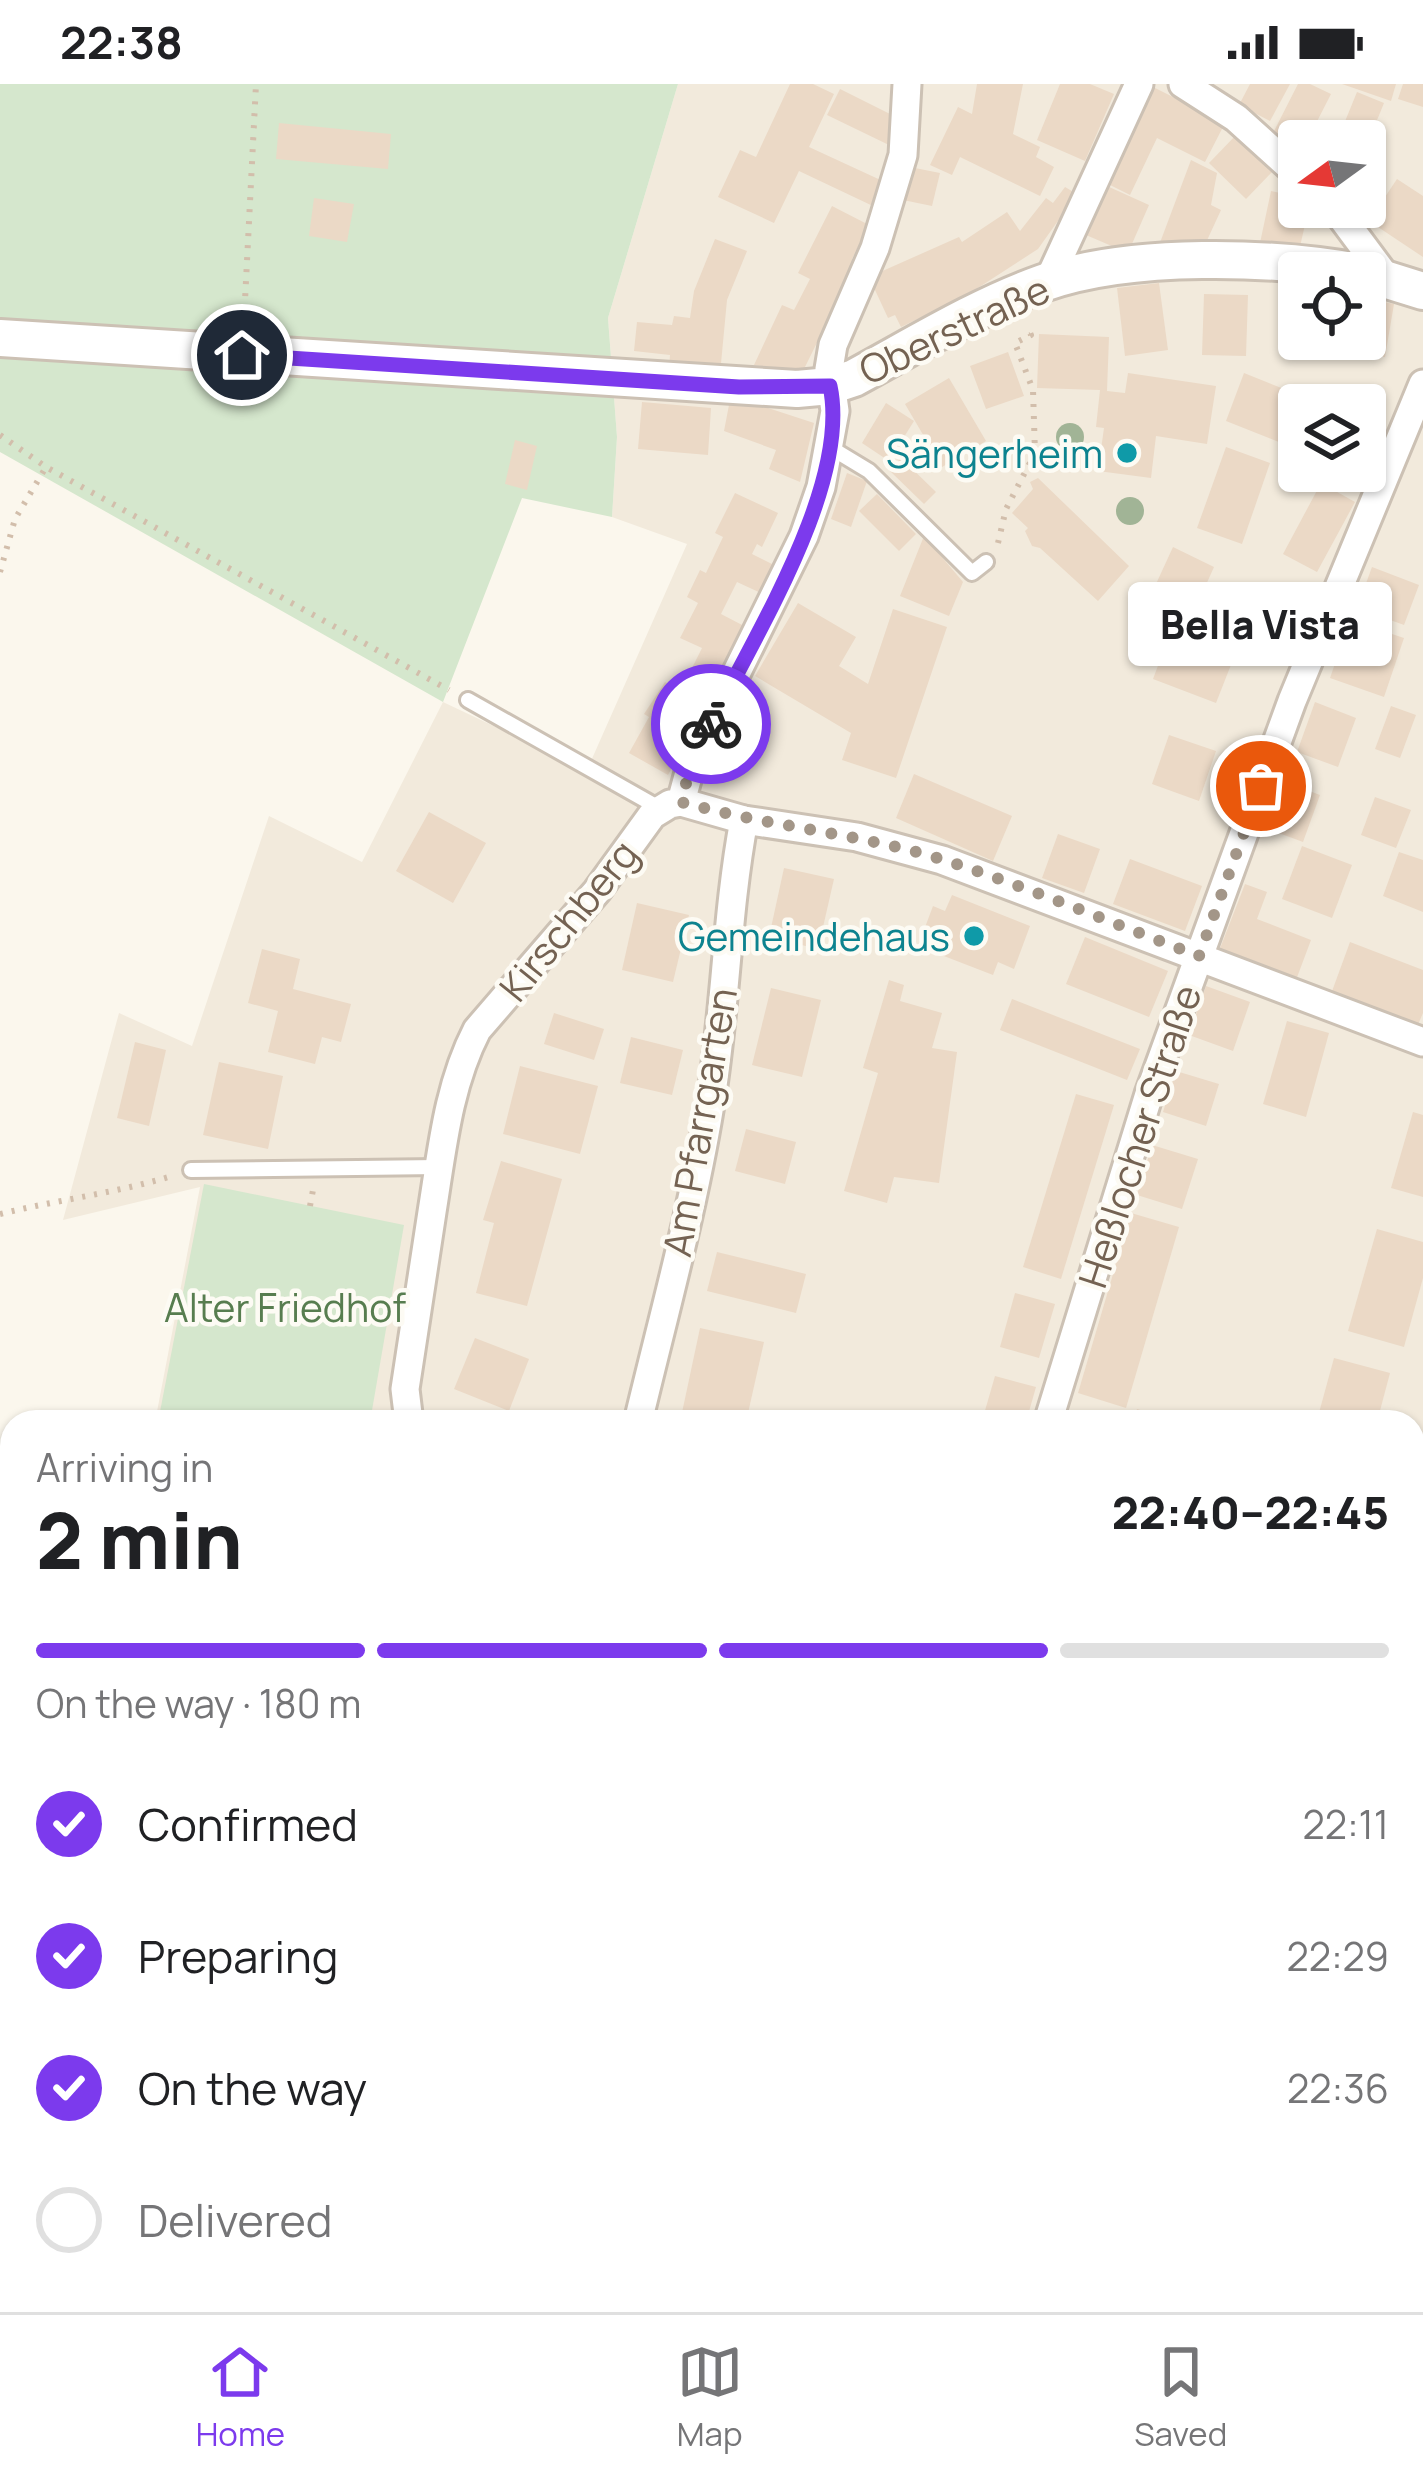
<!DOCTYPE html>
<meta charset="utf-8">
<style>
body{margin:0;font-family:Manrope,sans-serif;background:#f6f6f6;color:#202124;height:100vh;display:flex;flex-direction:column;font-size:45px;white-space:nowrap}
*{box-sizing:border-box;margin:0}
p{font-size:39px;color:#757577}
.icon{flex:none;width:66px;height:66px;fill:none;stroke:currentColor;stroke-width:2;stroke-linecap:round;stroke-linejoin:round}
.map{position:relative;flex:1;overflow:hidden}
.details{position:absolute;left:0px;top:1326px;width:1425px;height:903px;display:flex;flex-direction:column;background:#fff;border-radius:36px 36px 0 0;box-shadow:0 3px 9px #0004}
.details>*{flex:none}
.needle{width:78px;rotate:255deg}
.controls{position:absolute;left:1278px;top:36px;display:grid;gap:24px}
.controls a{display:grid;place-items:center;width:108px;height:108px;border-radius:12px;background:#fff;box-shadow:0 3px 9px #0004;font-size:60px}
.pin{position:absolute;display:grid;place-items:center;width:102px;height:102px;color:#fff;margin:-51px;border:6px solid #fff;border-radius:50%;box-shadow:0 3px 12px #0007}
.courier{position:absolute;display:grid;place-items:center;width:120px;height:120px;margin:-60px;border:9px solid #7c3aed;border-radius:50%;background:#fff;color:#222;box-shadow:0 3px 15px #0007}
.bubble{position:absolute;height:84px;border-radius:12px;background:#fff;box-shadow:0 3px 9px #0004;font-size:39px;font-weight:800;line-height:84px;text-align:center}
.overview em{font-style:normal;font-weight:800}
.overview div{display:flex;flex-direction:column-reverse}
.overview{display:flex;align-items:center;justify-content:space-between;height:204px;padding:0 36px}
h1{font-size:78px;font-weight:800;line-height:90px}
.bar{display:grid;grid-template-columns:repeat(4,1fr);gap:18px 12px;align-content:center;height:144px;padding:0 36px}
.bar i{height:15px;border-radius:9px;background:#e0e0e0}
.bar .selected{background:#7c3aed}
.bar p{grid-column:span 4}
ol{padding:0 36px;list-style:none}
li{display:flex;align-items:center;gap:36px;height:132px}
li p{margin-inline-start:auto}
li .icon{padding:12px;border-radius:50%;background:#7c3aed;color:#fff;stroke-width:4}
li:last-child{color:#757577}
li i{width:66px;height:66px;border:6px solid #e0e0e0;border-radius:50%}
.status{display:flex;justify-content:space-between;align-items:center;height:84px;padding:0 60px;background:#fff;direction:ltr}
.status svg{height:33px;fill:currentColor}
.menu{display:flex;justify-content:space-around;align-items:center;height:168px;border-top:3px solid #e0e0e0;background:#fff;font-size:33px;color:#757577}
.menu a{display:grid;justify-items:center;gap:6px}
.menu .selected{color:#7c3aed}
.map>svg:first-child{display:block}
.residential{fill:#f2eadc;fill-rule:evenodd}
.green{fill:#d5e7cd}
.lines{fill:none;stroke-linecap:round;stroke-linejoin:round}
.stream{stroke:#abc9d3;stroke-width:10}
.building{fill:#ebd9c6}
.service-casing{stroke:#ccc1b4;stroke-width:20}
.minor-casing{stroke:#ccc1b4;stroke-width:33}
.tertiary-casing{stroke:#ccc1b4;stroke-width:42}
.path{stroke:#d2beab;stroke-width:6;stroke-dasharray:3 9;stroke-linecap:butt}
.service{stroke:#fff;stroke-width:14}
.minor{stroke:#fff;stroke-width:27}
.tertiary{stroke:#fff;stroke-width:36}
.tree{fill:#a1b496}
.done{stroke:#a39688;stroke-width:12;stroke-dasharray:0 21.6}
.route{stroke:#7c3aed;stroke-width:15}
.culture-dot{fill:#0f9aa8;stroke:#fdfbf4;stroke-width:4.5}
.labels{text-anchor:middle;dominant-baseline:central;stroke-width:9;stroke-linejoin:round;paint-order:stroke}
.street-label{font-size:39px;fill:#746252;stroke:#fdfbf4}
.culture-label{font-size:39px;fill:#0d838f;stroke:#fdfbf4;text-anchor:end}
.park-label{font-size:39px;fill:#577d4f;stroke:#fdfbf4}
</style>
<div class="status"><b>22:38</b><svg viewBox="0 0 49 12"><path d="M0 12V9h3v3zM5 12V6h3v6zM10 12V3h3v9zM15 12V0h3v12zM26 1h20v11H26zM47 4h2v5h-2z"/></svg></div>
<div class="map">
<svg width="1423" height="2228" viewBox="0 0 1423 2228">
<rect width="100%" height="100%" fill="#fbf7ed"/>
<g class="residential">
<path d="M678 0H1423V1602L1413 1635V1338H155L200 1103 63 1136 119 929 192 962 269 732 362 778 443 618 587 686 687 460 612 433 617 353 608 234ZM1299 57H1365V123H1299ZM1299 189H1365V255H1299ZM1299 321H1365V387H1299Z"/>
<path d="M12 1792V2217H1230L1227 2228H0V1804Z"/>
</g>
<g class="green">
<path d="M0 0H678L608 234 617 353 612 433 522 414 443 618 0 368Z"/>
<path d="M204 1100 404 1141 370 1338H158Z"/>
<path d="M1423 2007V2228H1227L1230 2217H1413V2036Z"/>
</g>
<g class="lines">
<g class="stream">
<path d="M1413 1685 1423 1668"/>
<path d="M1189 2228 1193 2217"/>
</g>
</g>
<g class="building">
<path d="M790 0H813L834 10 809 63 887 99 875 123 799 87 774 139 718 113 740 66 756 73Z"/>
<path d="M977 0H1023L1013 50 1040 63 1036 73 1054 83 1040 112 960 73 952 91 930 81 958 23 972 30Z"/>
<path d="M1060 0H1090L1114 10 1085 77 1037 56Z"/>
<path d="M1250 0H1290L1270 37 1239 21Z"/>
<path d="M1298 0H1310L1331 10 1307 57H1299V65L1272 51Z"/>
<path d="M1342 0H1396L1391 17Z"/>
<path d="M1403 0H1423V23L1398 15Z"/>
<path d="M1153 3 1225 39 1205 78 1157 54 1130 111 1106 99Z"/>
<path d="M840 5 894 32 891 62 827 31Z"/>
<path d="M1357 8 1384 19 1365 66V57H1337Z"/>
<path d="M279 39 391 50 388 85 276 75Z"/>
<path d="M1237 50 1274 86 1246 115 1209 79Z"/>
<path d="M1191 76 1217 89 1211 121 1221 126 1203 165 1158 164Z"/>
<path d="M910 83 940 89 932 122 903 116Z"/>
<path d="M1397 95 1423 112V173L1369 137Z"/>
<path d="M1107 102 1149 121 1128 169 1086 151Z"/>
<path d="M1065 103 1077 110 1038 165 967 211 901 243 895 231 888 234 869 193 959 153 962 158 1007 128 1020 147 1046 114 1053 119Z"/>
<path d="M1271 107 1299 113V123H1309L1299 167 1260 159Z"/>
<path d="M314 114 354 120 347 158 309 152Z"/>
<path d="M832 122 869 141 852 175 857 178 803 287 754 281 782 221 794 226 810 195 798 189Z"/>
<path d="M715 155 747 167 727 216 720 290 669 285 670 271 634 267 637 238 672 241 674 232 690 234 694 207Z"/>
<path d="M1159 199 1168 266 1125 272 1117 204Z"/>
<path d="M1204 210 1248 211 1246 272 1202 271Z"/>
<path d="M1365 214 1394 220 1385 273 1299 257 1365 255Z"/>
<path d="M1039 250 1109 253 1107 307 1125 309 1128 289 1216 302 1207 360 1156 352 1151 394 1098 387 1104 344 1096 343 1100 306 1037 304Z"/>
<path d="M1008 268 1024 312 986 325 970 282Z"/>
<path d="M1244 289 1324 321H1299V366L1226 337Z"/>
<path d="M949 294 986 357 942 383 905 320Z"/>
<path d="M642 318 711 324 708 371 638 365Z"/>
<path d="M886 319 914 337 889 377 862 359Z"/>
<path d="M729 321 765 323 814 339 800 398 769 385 776 366 724 347Z"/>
<path d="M1365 337 1384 345 1365 394 1353 387H1365Z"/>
<path d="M515 356 537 362 527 406 505 400Z"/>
<path d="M1226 363 1270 379 1242 460 1197 444Z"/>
<path d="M901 374 936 408 924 420 889 386Z"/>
<path d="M847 389 867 397 851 443 831 435Z"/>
<path d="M1038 394 1129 482 1098 517 1040 464 1032 462 1025 447 1028 444 1012 429 1033 405 1030 398Z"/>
<path d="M1321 399 1355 418 1317 488 1283 470Z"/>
<path d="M735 409 778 429 762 463 757 460 752 470 778 483 765 511 737 498 721 530 746 543 668 691 629 669 649 633 644 630 665 598 681 606 702 564 680 554 698 519 687 513 700 486 706 489 723 453 715 449Z"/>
<path d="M877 410 916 450 899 467 859 427Z"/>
<path d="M924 452 963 498 949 532 900 512Z"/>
<path d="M1173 463 1214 483 1192 532 1150 513Z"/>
<path d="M1372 483 1419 501 1404 541 1357 524Z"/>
<path d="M1232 504 1257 513 1244 548 1219 539Z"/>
<path d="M1274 506 1312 520 1294 566 1256 551Z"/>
<path d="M798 519 856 553 839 582 868 600 893 525 947 543 896 694 842 676 851 649 755 592Z"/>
<path d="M1350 536 1404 554 1384 613 1330 594Z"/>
<path d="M1172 544 1236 568 1216 619 1153 595Z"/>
<path d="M1315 618 1356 634 1338 683 1297 668Z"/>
<path d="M1391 622 1416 631 1400 674 1375 665Z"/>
<path d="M1169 651 1216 667 1199 717 1152 700Z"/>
<path d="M914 690 1012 732 993 777 896 734Z"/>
<path d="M1286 698 1320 711 1303 758 1268 745Z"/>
<path d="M1375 713 1411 726 1396 764 1361 751Z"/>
<path d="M429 728 486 759 453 819 396 787Z"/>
<path d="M1058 750 1100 765 1084 809 1042 794Z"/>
<path d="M1302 762 1352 781 1332 834 1282 815Z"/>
<path d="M1399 768 1423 776V828L1383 812Z"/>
<path d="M1130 775 1202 802 1185 847 1113 820Z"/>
<path d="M784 784 834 795 818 865 769 853Z"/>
<path d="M1245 800 1267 808 1257 835 1311 856 1296 896 1219 867Z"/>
<path d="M952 811 1030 842 1014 885 998 878 993 891 918 862 933 822 945 827Z"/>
<path d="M637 819 689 831 673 898 622 886Z"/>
<path d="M1085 853 1168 887 1149 933 1066 900Z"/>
<path d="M1350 858 1423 886V929L1417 943 1331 910Z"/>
<path d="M262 865 300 875 293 905 351 920 341 958 322 953 315 980 268 968 278 927 248 919Z"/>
<path d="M889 896 904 901 900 917 942 929 932 964 957 968 939 1099 894 1093 887 1119 844 1107 878 989 863 984Z"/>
<path d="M1206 902 1250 918 1233 967 1189 951Z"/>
<path d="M771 904 821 916 802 993 752 981Z"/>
<path d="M1012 915 1140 965 1127 996 1000 946Z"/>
<path d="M554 929 604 945 594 976 544 960Z"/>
<path d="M1287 937 1329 949 1306 1033 1263 1020Z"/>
<path d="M631 953 683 966 672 1011 620 999Z"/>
<path d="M135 958 166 966 149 1042 117 1034Z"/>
<path d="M219 978 283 992 268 1065 203 1051Z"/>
<path d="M520 982 598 1002 580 1070 503 1050Z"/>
<path d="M1176 987 1219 1000 1206 1042 1163 1028Z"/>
<path d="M1076 1010 1114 1021 1061 1195 1023 1183Z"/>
<path d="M1413 1028 1423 1031V1113L1391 1104Z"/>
<path d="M746 1045 796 1058 785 1100 735 1087Z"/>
<path d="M1152 1061 1198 1075 1182 1125 1137 1111Z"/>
<path d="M501 1077 562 1095 527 1222 476 1209 494 1139 483 1136Z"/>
<path d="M1131 1129 1179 1143 1126 1324 1078 1309Z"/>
<path d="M1377 1145 1423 1158V1194L1404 1263 1348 1247Z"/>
<path d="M717 1168 806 1190 796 1229 707 1207Z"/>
<path d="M1015 1209 1055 1220 1039 1274 1000 1263Z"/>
<path d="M700 1244 764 1258 746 1338H680Z"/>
<path d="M475 1254 529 1275 509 1327 454 1305Z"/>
<path d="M1334 1274 1390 1289 1377 1338 1317 1336Z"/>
<path d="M995 1292 1036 1303 1026 1338 984 1330Z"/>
<path d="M1137 1325 1180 1337 1179 1338H1134Z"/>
<path d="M546 1328 582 1336 581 1338H543Z"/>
<path d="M12 1898V1970L0 1962V1918Z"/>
<path d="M0 2144 12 2150V2217H24L20 2225 0 2216Z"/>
<path d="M138 2217H182L200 2228H131Z"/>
<path d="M346 2217H430L425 2228H342Z"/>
<path d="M703 2217H743L758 2220 756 2228H701Z"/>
<path d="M846 2217H890L919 2224 918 2228H843Z"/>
</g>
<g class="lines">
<defs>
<g id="service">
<path d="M831 364 869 387 972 489 986 478"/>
<path d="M468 616 661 725"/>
<path d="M191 1086 439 1083"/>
</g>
<g id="minor">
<path d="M1183 0 1236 34 1299 91"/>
<path d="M1334 123 1386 193"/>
<path d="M1049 196 1139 0"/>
<path d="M681 718 744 736 857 753 942 776 1423 958"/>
<path d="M409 1338 405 1305C414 1246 423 1187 432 1128 442 1066 448 1002 477 946L597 807 652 731 670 720 681 718 691 681 804 452 821 403 835 327 829 285 833 261 875 164 903 71 907 0"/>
<path d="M638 1338C664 1229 695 1119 712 1008 726 918 727 826 744 736"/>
<path d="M1048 1338 1149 1010 1292 617 1423 300"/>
<path d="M1413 1713 1423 1716"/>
<path d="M89 2228 91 2217"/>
<path d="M297 2228 302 2217"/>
<path d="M1134 2228 1138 2217"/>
</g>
<g id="tertiary">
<path d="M1365 189 1423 207"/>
<path d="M0 254 797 305 830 302 854 294C915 261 978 222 1043 199 1130 168 1274 172 1364 189"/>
<path d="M1413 1513 1423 1476"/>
<path d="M812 2228 814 2217"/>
</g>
</defs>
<use href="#service" class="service-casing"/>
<use href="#minor" class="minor-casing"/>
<use href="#tertiary" class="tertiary-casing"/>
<g class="path">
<path d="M244 236 256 0"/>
<path d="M0 351 46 383 449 606"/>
<path d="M998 459 1006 425 1035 369 1033 306 1015 259 1031 251 1027 242"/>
<path d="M0 488 15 435 46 383"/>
<path d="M310 1122 313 1106"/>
<path d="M0 1130C57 1116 116 1109 172 1092"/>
<path d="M1413 2138 1423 2141"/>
</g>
<use href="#service" class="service"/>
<use href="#minor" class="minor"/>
<use href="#tertiary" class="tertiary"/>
</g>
<g class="tree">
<circle cx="1070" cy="353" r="14"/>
<circle cx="1130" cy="427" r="14"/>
</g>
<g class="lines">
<path class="done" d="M711 640 691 681 681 718C767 742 856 749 941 775 1028 803 1114 840 1199 872L1261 702"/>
<path class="route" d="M242 271 739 303 830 302C851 400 754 552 711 640"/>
</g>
<g class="culture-dot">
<circle cx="1127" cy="369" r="12"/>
<circle cx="974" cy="852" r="12"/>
</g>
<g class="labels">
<g class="street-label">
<text transform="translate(954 245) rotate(-25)">Oberstraße</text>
<text transform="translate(568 836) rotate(-51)">Kirschberg</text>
<text transform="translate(699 1038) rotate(-80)">Am Pfarrgarten</text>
<text transform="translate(1139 1052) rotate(-72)">Heßlocher Straße</text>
</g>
<g class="culture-label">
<text x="1103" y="369">Sängerheim</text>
<text x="950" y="852">Gemeindehaus</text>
</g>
<g class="park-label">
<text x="285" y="1223">Alter Friedhof</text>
</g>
</g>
</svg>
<div class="controls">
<a><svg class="needle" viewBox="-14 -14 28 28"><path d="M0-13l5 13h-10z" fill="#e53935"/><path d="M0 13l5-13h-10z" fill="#757577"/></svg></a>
<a><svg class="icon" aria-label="locate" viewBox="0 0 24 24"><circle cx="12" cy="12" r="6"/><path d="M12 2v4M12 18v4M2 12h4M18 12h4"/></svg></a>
<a><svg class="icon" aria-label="layers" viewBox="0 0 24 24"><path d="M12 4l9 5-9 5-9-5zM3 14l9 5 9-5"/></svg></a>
</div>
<div class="pin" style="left:1261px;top:702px;background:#ea580c"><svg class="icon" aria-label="bag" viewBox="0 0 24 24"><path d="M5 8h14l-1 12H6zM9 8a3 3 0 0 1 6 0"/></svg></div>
<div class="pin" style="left:242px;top:271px;background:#1f2937"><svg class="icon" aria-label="home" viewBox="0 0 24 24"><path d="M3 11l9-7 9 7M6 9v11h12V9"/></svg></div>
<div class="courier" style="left:711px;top:640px"><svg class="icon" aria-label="bike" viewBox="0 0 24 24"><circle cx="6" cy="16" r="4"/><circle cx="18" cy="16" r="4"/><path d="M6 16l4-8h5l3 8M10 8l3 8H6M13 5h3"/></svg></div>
<div class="bubble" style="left:1128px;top:498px;width:264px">Bella Vista</div>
<section class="details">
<div class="overview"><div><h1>2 min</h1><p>Arriving in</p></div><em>22:40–22:45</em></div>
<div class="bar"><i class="selected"></i><i class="selected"></i><i class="selected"></i><i></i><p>On the way · 180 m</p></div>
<ol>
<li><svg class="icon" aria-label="check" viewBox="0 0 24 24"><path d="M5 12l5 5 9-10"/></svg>Confirmed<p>22:11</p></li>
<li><svg class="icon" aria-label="check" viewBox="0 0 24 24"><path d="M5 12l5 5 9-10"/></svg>Preparing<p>22:29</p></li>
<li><svg class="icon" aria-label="check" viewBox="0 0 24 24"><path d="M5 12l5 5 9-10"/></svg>On the way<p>22:36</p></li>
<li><i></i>Delivered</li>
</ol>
</section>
</div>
<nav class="menu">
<a class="selected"><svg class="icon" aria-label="home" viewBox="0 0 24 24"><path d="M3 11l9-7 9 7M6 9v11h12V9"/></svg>Home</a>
<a><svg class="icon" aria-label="map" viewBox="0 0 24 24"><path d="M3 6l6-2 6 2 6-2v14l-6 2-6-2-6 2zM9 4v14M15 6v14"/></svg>Map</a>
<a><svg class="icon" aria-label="saved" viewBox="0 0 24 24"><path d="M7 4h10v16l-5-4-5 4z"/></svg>Saved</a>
</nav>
